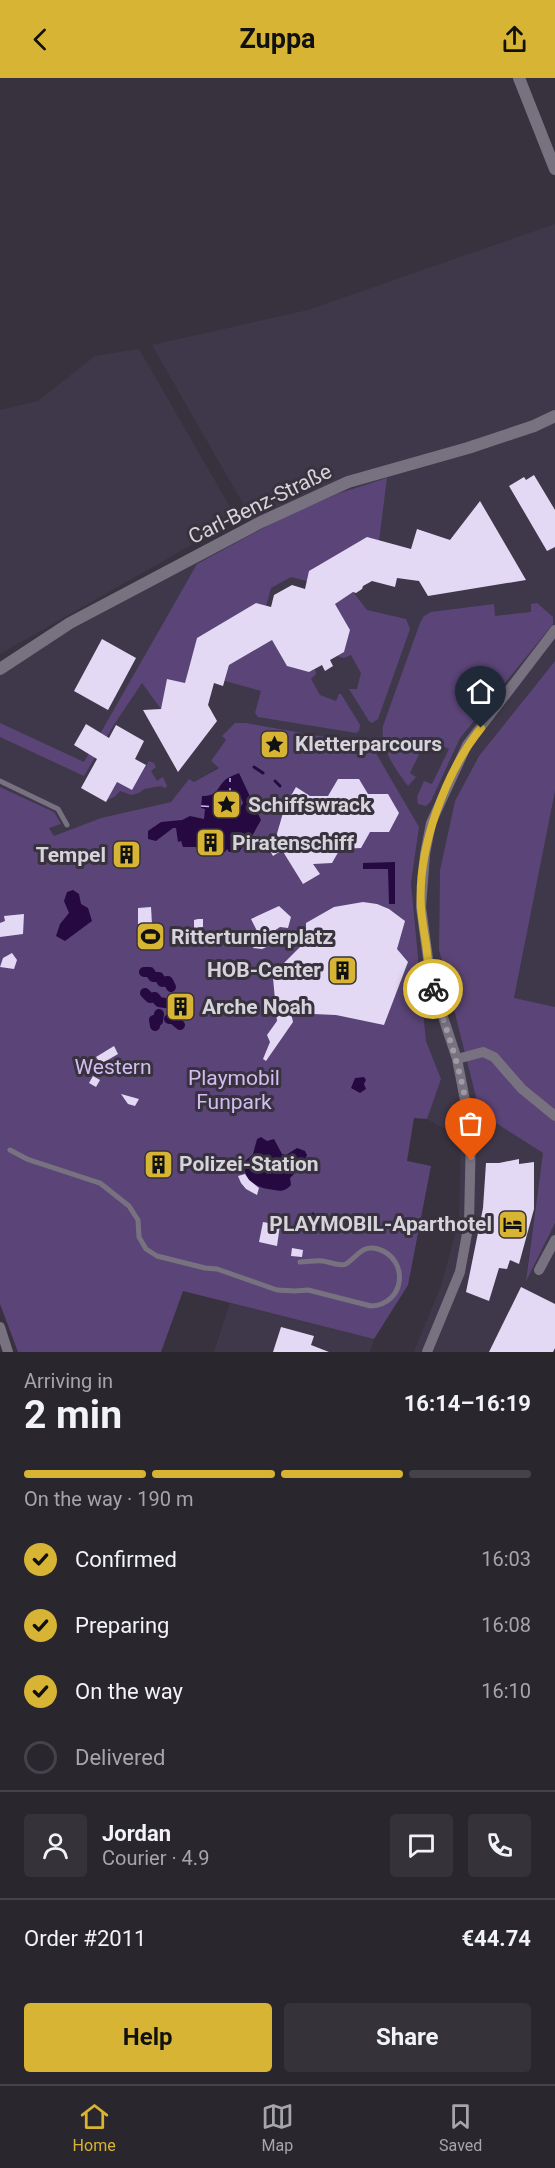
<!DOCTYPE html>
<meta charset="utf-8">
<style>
body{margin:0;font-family:Roboto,sans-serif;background:#35323a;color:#f1f3f6;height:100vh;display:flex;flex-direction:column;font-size:22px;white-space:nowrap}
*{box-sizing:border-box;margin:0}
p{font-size:20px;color:#a5a5aa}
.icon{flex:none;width:33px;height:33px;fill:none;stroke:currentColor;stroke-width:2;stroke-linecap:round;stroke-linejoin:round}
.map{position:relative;height:1274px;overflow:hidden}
.sheet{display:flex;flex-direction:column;background:#29262e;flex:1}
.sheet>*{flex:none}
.pin{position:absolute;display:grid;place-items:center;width:51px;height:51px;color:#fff;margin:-62px -26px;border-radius:50% 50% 50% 0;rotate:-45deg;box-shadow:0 0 6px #0007}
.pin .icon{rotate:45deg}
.courier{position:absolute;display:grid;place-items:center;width:60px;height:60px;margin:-30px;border:4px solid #d7b434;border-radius:50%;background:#fff;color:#222;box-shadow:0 2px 8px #0007}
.summary em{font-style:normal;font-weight:700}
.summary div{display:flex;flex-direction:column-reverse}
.summary{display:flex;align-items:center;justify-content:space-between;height:102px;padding:0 24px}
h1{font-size:39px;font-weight:700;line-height:45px}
.bar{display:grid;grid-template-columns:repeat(4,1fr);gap:9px 6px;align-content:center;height:72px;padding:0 24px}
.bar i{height:8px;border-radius:4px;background:#45434a}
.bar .selected{background:#d7b434}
.bar p{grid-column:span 4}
.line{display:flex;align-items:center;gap:15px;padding:0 24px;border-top:2px solid #45434a}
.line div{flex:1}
.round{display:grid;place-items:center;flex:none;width:63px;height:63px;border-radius:6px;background:#35323a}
ol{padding:0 24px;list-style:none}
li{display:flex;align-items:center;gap:18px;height:66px}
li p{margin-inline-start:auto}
li .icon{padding:6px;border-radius:50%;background:#d7b434;color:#111;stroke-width:4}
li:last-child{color:#a5a5aa}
li i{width:33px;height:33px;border:3px solid #45434a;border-radius:50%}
.cta{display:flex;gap:12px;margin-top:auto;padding:12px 24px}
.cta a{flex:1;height:69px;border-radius:6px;background:#d7b434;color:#111;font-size:24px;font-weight:700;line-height:69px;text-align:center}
.cta a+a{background:#35323a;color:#f1f3f6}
header{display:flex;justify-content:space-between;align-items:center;height:78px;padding:0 24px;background:#d7b434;color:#111;font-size:27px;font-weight:700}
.tab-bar{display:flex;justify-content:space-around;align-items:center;height:84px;border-top:2px solid #45434a;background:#29262e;font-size:16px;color:#a5a5aa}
.tab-bar a{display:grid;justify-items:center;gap:3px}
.tab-bar .selected{color:#d7b434}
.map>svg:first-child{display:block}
.built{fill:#3f384a}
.green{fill:#5b4578}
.water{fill:#260941;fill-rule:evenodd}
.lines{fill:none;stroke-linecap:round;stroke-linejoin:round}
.stream{stroke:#260941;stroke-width:3}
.canal{stroke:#260941;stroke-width:10}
.ferry{stroke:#d1b4fb;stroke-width:1.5;stroke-dasharray:8 6;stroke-linecap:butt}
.building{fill:#e3d9f5}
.service{stroke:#787280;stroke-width:5}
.minor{stroke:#787280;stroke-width:10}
.tertiary{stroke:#787280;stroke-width:12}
.done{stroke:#9e9ba4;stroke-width:6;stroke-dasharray:0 10.8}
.route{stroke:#d7b434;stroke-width:8}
.labels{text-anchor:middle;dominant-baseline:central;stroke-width:6;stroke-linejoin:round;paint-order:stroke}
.street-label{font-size:21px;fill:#d6d3db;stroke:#37323e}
.poi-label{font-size:21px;font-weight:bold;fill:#d6d3db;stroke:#37323e;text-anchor:start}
.park-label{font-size:21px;fill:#d2bdf2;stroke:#37323e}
</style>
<header><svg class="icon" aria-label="back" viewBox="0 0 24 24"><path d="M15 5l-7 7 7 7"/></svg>Zuppa<svg class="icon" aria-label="share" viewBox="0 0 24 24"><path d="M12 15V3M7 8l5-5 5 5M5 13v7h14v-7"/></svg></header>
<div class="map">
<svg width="555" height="1274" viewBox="0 0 555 1274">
<rect width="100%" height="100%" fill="#37323e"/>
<g class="built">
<path d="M555 146V583L479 678 455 723 440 792 439 872 480 1035 543 1075 526 1200 555 1145V1274H414L441 1208 459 1142 461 1060 427 1041 441 1001 426 963 411 805 419 749 366 666 246 645 222 658 226 662 211 683 219 689 194 704 189 701 171 724 101 740 54 758 49 750 54 734 0 709V596L72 551 257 450 152 267 308 232Z"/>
<path d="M139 271 237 441 0 576V332L38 323 95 278Z"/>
<path d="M555 713V929L514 921Z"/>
<path d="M230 1225 374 1261 370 1274H214Z"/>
</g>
<g class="green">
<path d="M387 400 379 463 307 503 291 499 271 510 266 528 256 525 197 560 187 597 188 606 167 601 161 631 142 605 115 645 84 698 0 659V645L84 684 197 486 282 440 340 415Z"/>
<path d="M353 514 367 532 406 541 410 551 378 641 372 645 369 643 349 611H357L361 595 351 577 344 580 337 578 344 574 350 552 335 526Z"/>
<path d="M537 525 553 539V546L460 660 431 723 426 728 418 726 417 719 424 703 432 706 449 671 427 660 410 695 416 699 408 708C395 691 380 670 383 648L420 545 424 538 431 534 494 526 495 538 531 534V526Z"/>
<path d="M272 562 287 588 309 594 315 591 316 596 311 601 320 617 336 623 339 616H341L360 647 359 653 356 655 258 639 255 635 261 613 225 603 229 587Z"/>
<path d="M555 583V713L514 920 555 929V1145L526 1203 543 1075 480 1035 439 872 440 792 455 723 479 678Z"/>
<path d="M235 645H246L366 666 374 672 419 749 411 805 426 963 441 1001 427 1041 414 1040 407 1083 431 1088 408 1207 374 1261 183 1213 161 1274H18L0 1226V709L54 734 61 746 49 750 54 758 101 740 171 724 189 701 194 704 219 690 211 683 226 662 222 658Z"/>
<path d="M149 683 154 685 156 689 151 693 157 703 163 699 167 708 165 710 161 708 144 711 139 715 131 717 120 713 114 719 107 722 117 704 132 712Z"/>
</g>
<g class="water">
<path d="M239 695 261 742 251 760 247 762 239 774H229L227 771 225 774H200L196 769H183L181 763 178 764 176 750H173L156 763 148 761V753L161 744 182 742 190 738 204 741 205 731 201 730 202 718C218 718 216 711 225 702 228 699 235 697 239 695ZM232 714 240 717 243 725 235 738 223 734V731L215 730 216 728 223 729 225 718H230Z"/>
<path d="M395 784V826H389L388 791H363V785Z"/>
<path d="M73 812 79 816 81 826 88 830 92 843 65 863 56 858 60 846 69 835 64 823 67 814Z"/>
<path d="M364 999 366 1002 364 1006 366 1011 360 1015 351 1010 355 1000Z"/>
<path d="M261 1059 267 1063 274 1061 282 1076 286 1077 297 1070 305 1073 307 1077 305 1081 297 1087 295 1095 290 1100 291 1107C283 1116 277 1112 268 1111 253 1108 243 1100 244 1084L253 1076 257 1061Z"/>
</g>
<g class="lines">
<g class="stream">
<path d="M254 689 263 695"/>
<path d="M275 703 280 708"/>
<path d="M313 1136 316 1146 321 1153"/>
<path d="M309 1152 314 1143"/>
</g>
<g class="canal">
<path d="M144 894H150L153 899H159L162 904 168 903 171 909"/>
<path d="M145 915 150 920 155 919 159 924 165 925"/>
<path d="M169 941H173L180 947"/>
<path d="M155 948 154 942 158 943 159 936"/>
</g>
<g class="ferry">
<path d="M230 718V700"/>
<path d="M201 728 215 729"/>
</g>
</g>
<g class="building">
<path d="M534 397 555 432V469L547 473 509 408 524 399 526 402Z"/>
<path d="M480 423 526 502 428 518 419 503 397 500 395 509 372 503 363 508 362 511 356 515 353 514 335 526 350 552 344 574 330 582 333 588 325 593 322 587 309 594 287 588 272 562 229 587 223 608 214 605 208 627 217 643 178 694 143 632 161 631 167 601 185 605 197 560 256 525 271 529 274 517 292 507 305 511 309 493 367 459 411 471 417 451 450 462Z"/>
<path d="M102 561 136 580 108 632 74 613Z"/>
<path d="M86 646 109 660 116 647 144 663 135 681 146 687 132 712 117 704 106 724 81 710 97 681 74 667Z"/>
<path d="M338 701H359L368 716H388L399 735 389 754H370L361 770 340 771 332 785 313 786 320 796 303 806 282 772 273 778 268 769 274 766 285 728 296 709 310 718H328Z"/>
<path d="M363 824 377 826 389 831 405 843 397 871 408 884 384 947 336 937 291 935 293 944 266 983 263 981 270 964 267 957 277 943 273 900 284 885 306 863V845L334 829Z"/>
<path d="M279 828 291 839 288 850 280 849 274 853 270 860 271 867 262 871 253 870 257 862 258 855 251 841Z"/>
<path d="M151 829 152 846H138V830Z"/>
<path d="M24 836 23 856 0 859V845L5 843 4 838Z"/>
<path d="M198 841H203V849L194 850V842Z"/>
<path d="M12 875 17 882 14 891 0 889 3 880Z"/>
<path d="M114 968 118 976 101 986 96 979Z"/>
<path d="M93 998 100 1002 96 1009 89 1005Z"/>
<path d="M121 1016 139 1021 135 1028 128 1026Z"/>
<path d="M519 1081V1086L534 1084V1131L519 1186 510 1182 507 1191 499 1190 489 1223 466 1214 483 1130 486 1085H499Z"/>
<path d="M245 1096 249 1102 259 1110 257 1117 246 1111 241 1105 238 1098Z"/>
<path d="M263 1144 280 1147 277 1168 259 1164Z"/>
<path d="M292 1170 303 1172 302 1179 291 1178Z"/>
<path d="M521 1209 555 1226V1270L553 1274H489Z"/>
<path d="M281 1249 314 1258 311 1267 329 1274H273Z"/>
</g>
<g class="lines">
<g class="service">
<path d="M0 703 58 731 67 747"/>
<path d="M10 1072 27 1081 100 1105 129 1128 138 1142 139 1159 146 1171 157 1178 205 1190 217 1191 277 1212 295 1213 308 1212 371 1228C405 1227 410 1181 378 1171 362 1166 357 1179 346 1186 340 1189 330 1184 323 1183 316 1182 308 1184 300 1184"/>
</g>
<g class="minor">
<path d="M457 981 483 974 494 979 522 1011 555 1038"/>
<path d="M539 1192 555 1162"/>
<path d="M0 1249 8 1274"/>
<path d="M427 1274 460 1194 469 1145 471 1053 457 981 431 903 421 829 425 776 431 745 467 667 555 552"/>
</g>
<g class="tertiary">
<path d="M519 0 555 91"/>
<path d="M0 591 70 545 261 444 348 404 468 370 534 348 555 338"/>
</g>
</g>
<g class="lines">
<path class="done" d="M433 911C453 970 471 1020 471 1082"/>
<path class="route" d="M433 911C429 897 428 881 426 866 424 854 422 842 421 830 417 771 445 695 481 650"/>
</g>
<defs>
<symbol id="sight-square" viewBox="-11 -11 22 22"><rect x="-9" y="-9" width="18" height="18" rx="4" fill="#d7b434" stroke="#37323e"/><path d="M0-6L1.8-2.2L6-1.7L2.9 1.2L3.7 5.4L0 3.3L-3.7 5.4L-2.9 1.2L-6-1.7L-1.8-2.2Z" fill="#111"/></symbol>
<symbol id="building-square" viewBox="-11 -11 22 22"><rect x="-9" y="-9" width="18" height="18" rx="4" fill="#d7b434" stroke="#37323e"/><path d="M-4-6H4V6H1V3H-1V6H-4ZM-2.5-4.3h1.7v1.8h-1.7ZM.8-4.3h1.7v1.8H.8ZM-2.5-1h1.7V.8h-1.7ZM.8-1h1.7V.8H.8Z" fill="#111"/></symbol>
<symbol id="stadium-square" viewBox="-11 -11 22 22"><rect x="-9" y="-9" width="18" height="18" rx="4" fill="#d7b434" stroke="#37323e"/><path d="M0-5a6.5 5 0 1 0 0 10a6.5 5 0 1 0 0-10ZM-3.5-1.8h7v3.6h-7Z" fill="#111"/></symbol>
<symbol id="hotel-square" viewBox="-11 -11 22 22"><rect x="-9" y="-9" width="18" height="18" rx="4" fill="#d7b434" stroke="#37323e"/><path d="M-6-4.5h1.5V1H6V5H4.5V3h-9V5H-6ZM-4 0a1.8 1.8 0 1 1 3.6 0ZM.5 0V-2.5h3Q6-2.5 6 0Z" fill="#111"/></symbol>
</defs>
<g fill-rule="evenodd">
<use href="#sight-square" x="258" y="650" width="33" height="33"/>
<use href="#sight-square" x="210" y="710" width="33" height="33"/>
<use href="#building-square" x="194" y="748" width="33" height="33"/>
<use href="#building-square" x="110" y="760" width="33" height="33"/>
<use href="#stadium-square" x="134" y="842" width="33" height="33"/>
<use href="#building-square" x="326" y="876" width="33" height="33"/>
<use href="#building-square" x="164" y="912" width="33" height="33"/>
<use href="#building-square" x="142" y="1070" width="33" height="33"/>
<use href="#hotel-square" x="496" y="1130" width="33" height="33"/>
</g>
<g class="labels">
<g class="street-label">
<text transform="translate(260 426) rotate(-26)">Carl-Benz-Straße</text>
</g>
<g class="poi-label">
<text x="295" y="666">Kletterparcours</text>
<text x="248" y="727">Schiffswrack</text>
<text x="232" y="765">Piratenschiff</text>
<text x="106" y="777" text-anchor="end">Tempel</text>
<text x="171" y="859">Ritterturnierplatz</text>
<text x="321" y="892" text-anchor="end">HOB-Center</text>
<text x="202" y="929">Arche Noah</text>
<text x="179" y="1086">Polizei-Station</text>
<text x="492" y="1146" text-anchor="end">PLAYMOBIL-Aparthotel</text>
</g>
<g class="park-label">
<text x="113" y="989">Western</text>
<text x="234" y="1000">Playmobil<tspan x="234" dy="24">Funpark</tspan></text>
</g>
</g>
</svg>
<div class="pin" style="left:471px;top:1082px;background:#ea580c"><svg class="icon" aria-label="bag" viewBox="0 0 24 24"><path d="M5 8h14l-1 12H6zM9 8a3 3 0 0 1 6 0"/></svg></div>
<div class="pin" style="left:481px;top:650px;background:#1f2937"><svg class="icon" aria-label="home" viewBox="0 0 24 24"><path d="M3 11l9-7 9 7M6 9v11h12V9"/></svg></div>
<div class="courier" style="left:433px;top:911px"><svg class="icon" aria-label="bike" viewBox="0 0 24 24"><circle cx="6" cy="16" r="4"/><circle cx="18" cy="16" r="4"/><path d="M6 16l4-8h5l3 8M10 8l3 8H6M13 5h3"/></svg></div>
</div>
<section class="sheet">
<div class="summary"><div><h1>2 min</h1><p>Arriving in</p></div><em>16:14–16:19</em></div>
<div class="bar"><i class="selected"></i><i class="selected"></i><i class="selected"></i><i></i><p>On the way · 190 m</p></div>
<ol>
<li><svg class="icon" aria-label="check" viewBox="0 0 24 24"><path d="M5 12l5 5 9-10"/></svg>Confirmed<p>16:03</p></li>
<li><svg class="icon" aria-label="check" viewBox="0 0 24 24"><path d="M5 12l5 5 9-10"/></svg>Preparing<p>16:08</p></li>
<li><svg class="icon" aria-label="check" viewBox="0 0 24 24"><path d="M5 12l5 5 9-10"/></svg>On the way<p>16:10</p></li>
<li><i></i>Delivered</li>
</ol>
<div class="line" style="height:108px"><a class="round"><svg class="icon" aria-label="person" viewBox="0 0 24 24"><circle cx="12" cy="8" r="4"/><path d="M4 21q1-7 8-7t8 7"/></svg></a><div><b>Jordan</b><p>Courier · 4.9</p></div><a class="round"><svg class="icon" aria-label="chat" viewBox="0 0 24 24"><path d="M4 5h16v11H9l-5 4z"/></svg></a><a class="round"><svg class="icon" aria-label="phone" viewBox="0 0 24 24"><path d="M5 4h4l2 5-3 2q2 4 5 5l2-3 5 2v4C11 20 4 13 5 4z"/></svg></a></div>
<div class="line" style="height:78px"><div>Order #2011</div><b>€44.74</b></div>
<div class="cta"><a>Help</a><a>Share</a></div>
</section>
<nav class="tab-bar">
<a class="selected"><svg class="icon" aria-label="home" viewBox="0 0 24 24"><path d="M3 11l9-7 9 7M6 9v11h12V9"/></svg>Home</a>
<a><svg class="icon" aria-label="map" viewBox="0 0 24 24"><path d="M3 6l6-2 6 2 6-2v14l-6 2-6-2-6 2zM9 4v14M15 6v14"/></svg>Map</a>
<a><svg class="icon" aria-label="saved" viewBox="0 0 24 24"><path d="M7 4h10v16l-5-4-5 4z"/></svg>Saved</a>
</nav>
